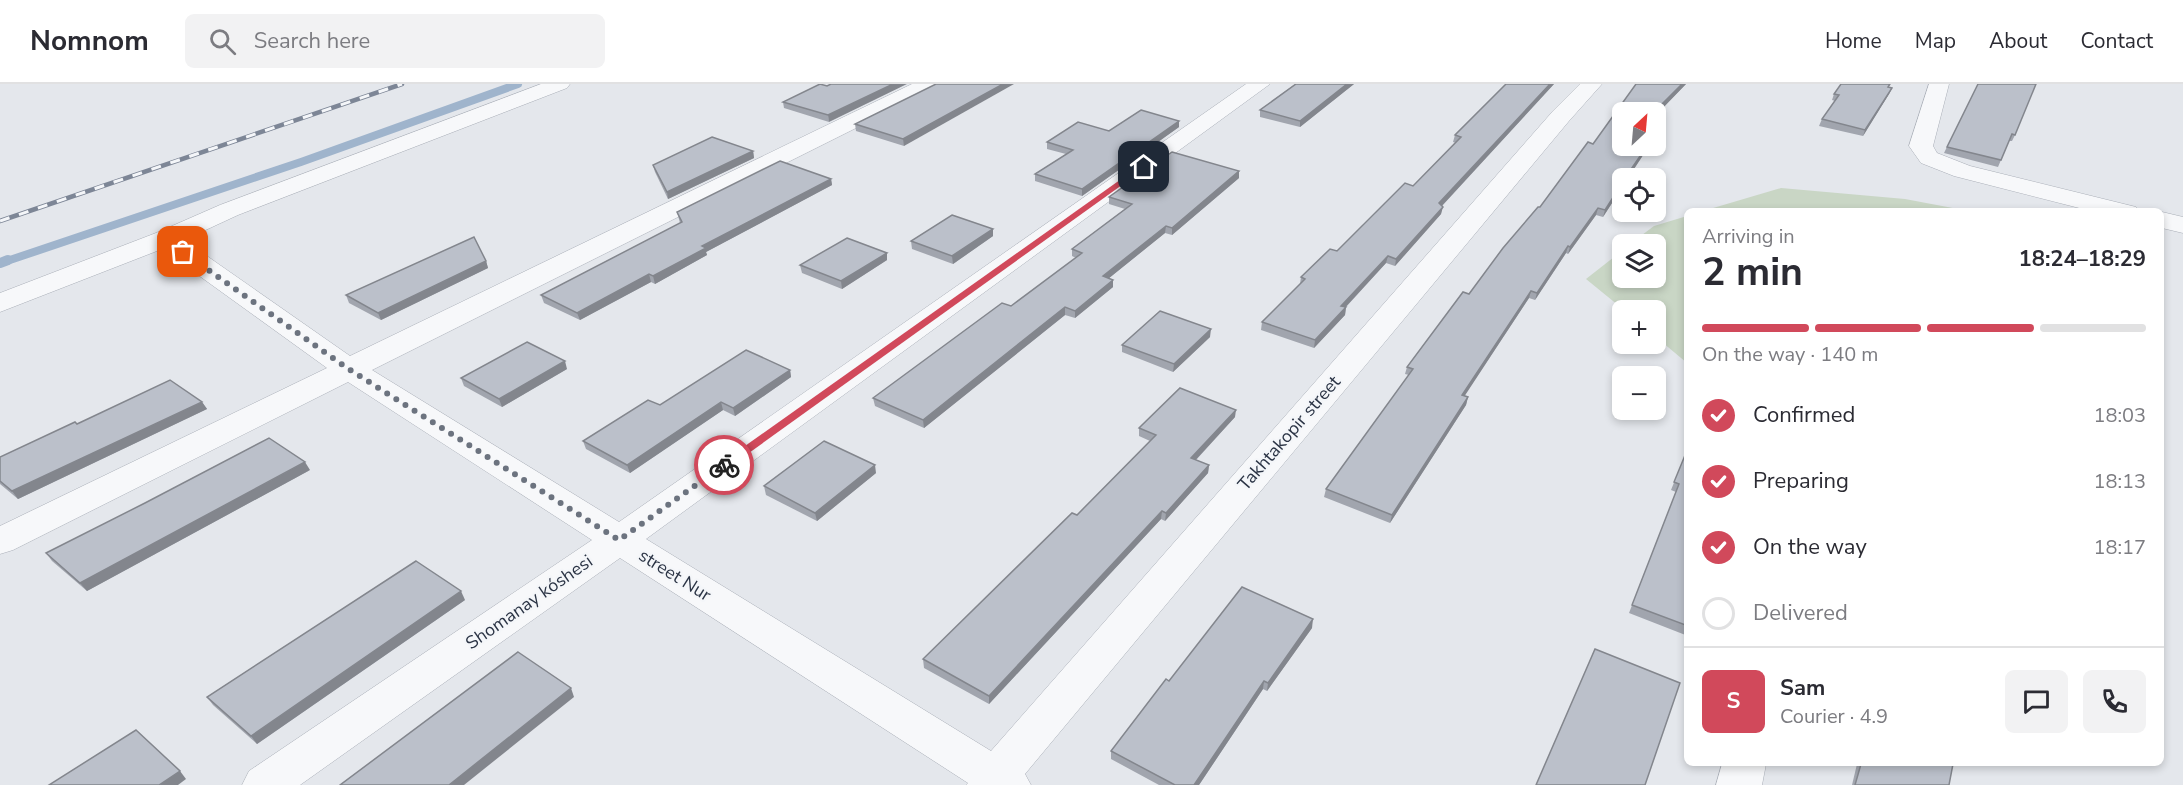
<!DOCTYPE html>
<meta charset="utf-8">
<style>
body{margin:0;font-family:"Nunito Sans",sans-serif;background:#f2f2f3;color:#2b2b33;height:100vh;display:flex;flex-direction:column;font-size:22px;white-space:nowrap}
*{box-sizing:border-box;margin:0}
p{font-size:20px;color:#7c7c81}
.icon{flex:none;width:33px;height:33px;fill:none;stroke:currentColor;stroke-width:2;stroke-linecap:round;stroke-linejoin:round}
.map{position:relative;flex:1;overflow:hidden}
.side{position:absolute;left:1684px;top:124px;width:480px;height:558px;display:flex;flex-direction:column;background:#fff;border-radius:9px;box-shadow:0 3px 9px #0003}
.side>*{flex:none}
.needle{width:39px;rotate:26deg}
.buttons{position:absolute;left:1612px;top:18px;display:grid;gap:12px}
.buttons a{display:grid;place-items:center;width:54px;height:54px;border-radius:9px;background:#fff;box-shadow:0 3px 9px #0003;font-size:30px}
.pin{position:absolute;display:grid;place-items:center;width:51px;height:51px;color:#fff;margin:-26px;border-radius:12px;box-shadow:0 3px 9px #0006}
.courier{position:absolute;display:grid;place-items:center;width:60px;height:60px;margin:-30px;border:4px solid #d1495b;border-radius:50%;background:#fff;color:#222;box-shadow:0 2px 8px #0007}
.overview em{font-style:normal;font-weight:700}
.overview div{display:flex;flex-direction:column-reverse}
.overview{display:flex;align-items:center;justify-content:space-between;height:102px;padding:0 18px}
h1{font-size:39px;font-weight:700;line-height:45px}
.bar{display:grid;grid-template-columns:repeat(4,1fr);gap:9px 6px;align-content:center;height:72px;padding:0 18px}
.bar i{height:8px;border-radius:4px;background:#e1e1e2}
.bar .current{background:#d1495b}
.bar p{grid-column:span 4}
.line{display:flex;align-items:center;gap:15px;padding:0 18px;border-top:2px solid #e1e1e2}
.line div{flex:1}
.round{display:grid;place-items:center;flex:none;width:63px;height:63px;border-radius:9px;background:#f2f2f3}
ol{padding:0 18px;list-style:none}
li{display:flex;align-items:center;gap:18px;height:66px}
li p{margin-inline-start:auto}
li .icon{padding:6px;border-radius:50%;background:#d1495b;color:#fff;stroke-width:4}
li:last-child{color:#7c7c81}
li i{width:33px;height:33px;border:3px solid #e1e1e2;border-radius:50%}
header{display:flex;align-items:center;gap:36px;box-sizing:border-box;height:84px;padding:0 30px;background:#fff;border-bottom:2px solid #e1e1e2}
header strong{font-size:28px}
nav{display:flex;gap:33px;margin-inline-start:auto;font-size:21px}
.search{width:420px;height:54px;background:#f2f2f3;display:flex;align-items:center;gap:15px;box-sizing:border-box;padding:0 21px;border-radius:9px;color:#7c7c81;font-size:22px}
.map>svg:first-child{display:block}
.green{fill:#c9d6c5}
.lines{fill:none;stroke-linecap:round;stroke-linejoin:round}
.stream-far1{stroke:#9fb4cc;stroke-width:8}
.stream{stroke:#9fb4cc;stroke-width:10}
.minor-casing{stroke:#a9aeb7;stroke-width:1}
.minor{fill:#f7f8fa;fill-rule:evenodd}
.rail-casing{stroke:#7d8696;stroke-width:4.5}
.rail{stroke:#f4f6f9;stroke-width:3;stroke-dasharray:10;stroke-linecap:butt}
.wall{fill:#a1a5ae}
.shaded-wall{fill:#83868d}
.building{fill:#bbc0ca;stroke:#83868d;stroke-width:1.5}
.route{fill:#d1495b}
.done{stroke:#6c737f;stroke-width:6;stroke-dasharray:0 10.8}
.labels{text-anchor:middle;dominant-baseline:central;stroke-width:4.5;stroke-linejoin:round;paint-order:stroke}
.street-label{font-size:18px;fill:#2b3445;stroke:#f4f6f9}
</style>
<header>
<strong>Nomnom</strong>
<div class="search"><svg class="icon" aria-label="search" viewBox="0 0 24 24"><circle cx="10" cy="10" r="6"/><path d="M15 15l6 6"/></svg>Search here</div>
<nav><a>Home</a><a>Map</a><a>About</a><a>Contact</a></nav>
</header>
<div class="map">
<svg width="2183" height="701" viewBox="0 0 2183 701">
<rect width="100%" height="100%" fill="#e4e7ec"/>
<g class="green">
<path d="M1781 104 1905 115 1958 125 1959 127H1703Z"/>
<path d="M1687 132H1688L1687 279 1656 253V226H1624L1586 195 1623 166V194H1656V160H1630L1654 142Z"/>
</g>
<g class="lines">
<path class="stream-far1" d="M4 178 301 78 518 0"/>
<path class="stream" d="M0 179 8 176"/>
<defs>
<g id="minor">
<path d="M541 0H570L567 4 238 131 184 156 350 272 912 0H939L936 4 372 286 619 438 1246 0H1270L646 455 991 667 1553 27 1580 0H1602L1569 37 1025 690 1031 701H966L968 699 620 474 300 701H242L249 687 592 456 348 298 13 466 0 470V442L327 284 162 165 0 228V209L156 149 220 121Z"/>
<path d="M1929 0H1949L1933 62 1937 69 1970 82 2136 123 2139 128H2095L1954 92 1921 79 1909 62Z"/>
<path d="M2162 128 2183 133V149L2162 144Z"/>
<path d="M1722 680H1766L1762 701H1716Z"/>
</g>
</defs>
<use href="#minor" class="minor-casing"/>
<use href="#minor" class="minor"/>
<defs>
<path id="rail" d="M0 137 402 0"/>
</defs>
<use href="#rail" class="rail-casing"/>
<use href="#rail" class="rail"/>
</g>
<g class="wall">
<path d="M936 0 904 62 856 47 855 40Z"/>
<path d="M1295 0H1354L1300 43 1260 33V26Z"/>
<path d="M1506 0H1554L1442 122 1441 130 1395 182 1386 179 1346 223 1345 231 1314 264 1261 246 1262 238 1300 200 1301 193 1337 167 1413 102 1456 59 1453 58 1455 51Z"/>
<path d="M1636 0H1686L1656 31V28H1623V62H1649L1628 94H1623V102L1603 133 1596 131 1568 170 1566 169 1535 216 1529 214 1464 312 1468 313 1466 321 1390 439 1324 413 1326 405 1409 291 1405 290 1407 283 1463 208 1469 210 1503 164 1538 123H1540L1588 58 1593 60Z"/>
<path d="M1978 0 2015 51 2012 57H2009L1998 83 1944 69Z"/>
<path d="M827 2 829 38 784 24 783 18Z"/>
<path d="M1889 3 1892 4 1889 10 1863 52 1819 42 1822 35 1835 17 1832 16 1834 10Z"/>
<path d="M1179 43 1082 112 1035 97V90L1066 70 1047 65V58L1109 47Z"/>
<path d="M753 67 754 74 668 115 655 88 653 81Z"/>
<path d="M1239 94 1172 151 1165 149 1109 194 1113 203 1075 234 1065 231 924 344 875 322 873 314 1011 222 1076 174 1072 172V165L1125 125 1109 120V113Z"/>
<path d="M831 95 832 101 706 168 707 171 655 200 651 198 580 236 544 219 541 211 680 139 677 128Z"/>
<path d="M993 145V152L953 180 912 165 911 157Z"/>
<path d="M887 176 842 205 802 189 800 181Z"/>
<path d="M486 177 488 184 381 236 349 219 346 211Z"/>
<path d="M1210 253 1173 288 1122 268V261Z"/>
<path d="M567 285 502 323 464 302 461 294Z"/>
<path d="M790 286 791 293 735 332 723 326 630 389 586 365 583 357 660 321Z"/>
<path d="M202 318 207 325 18 415 0 400V373Z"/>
<path d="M1235 333 1196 376 1209 381 1208 389 1165 437 1161 435 989 620 924 584 923 575 1077 431 1150 357 1139 352V344Z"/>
<path d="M1688 364V552L1629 529 1676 408 1671 406Z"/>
<path d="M310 386 87 507 52 477 46 469Z"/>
<path d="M876 389 817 437 766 411 764 402Z"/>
<path d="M465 516 257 660 213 621 207 613 327 535Z"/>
<path d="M1312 544 1267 607 1263 605 1199 701H1159L1111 675V667L1169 597Z"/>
<path d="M1857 680H1953L1949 701H1852Z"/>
</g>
<g class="shaded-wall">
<path d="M893 0H907L829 38 828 31Z"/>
<path d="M1003 0H1014L904 62 903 55Z"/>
<path d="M1347 0H1354L1300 43V37Z"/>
<path d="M1550 0H1554L1438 126 1439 119Z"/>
<path d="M1682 0H1686L1656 31V28H1654Z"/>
<path d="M1892 4 1889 10 1863 52 1865 46Z"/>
<path d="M1179 37V43L1082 112V105Z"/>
<path d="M1647 62H1649L1628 94H1625Z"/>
<path d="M753 67 754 74 668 115 667 108Z"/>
<path d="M1239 87V94L1172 151V144Z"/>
<path d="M831 95 832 101 706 168 707 171 655 200 653 192 702 162Z"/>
<path d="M1623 98V102L1603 133 1605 126Z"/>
<path d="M1443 123 1441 130 1395 182 1396 175Z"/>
<path d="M1598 124 1596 131 1568 170 1570 163Z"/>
<path d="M1166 142 1165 149 1103 199V192Z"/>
<path d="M993 145V152L953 180 952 172Z"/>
<path d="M1568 162 1566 169 1535 216 1537 209Z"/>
<path d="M887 169V176L842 205 841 197Z"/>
<path d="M1388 172 1386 179 1340 229 1341 222Z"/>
<path d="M486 177 488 184 381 236 378 229Z"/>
<path d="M649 190 651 198 580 236 577 229Z"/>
<path d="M1113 196V203L1075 234V227Z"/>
<path d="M1531 207 1529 214 1460 319 1462 311Z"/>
<path d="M1065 223V231L924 344 923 336Z"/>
<path d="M1346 223 1345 231 1314 264 1315 256Z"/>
<path d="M1211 245 1210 253 1173 288 1174 280Z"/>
<path d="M565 277 567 285 502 323 499 315Z"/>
<path d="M790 286 791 293 735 332 733 324Z"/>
<path d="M1468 313 1466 321 1390 439 1392 431Z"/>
<path d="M202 318 207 325 18 415 12 407Z"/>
<path d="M721 318 723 326 630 389 627 381Z"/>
<path d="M1236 326 1235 333 1190 382 1191 374Z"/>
<path d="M305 378 310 386 87 507 80 499Z"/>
<path d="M875 381 876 389 817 437 815 429Z"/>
<path d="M1209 381 1208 389 1165 437 1166 429Z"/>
<path d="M1162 427 1161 435 989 620V612Z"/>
<path d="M461 507 465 516 257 660 251 652Z"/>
<path d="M1313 535 1312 544 1267 607 1268 599Z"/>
<path d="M1264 597 1263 605 1199 701H1194Z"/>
<path d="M571 604 574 613 464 701H449Z"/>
<path d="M180 687 186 695 178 701H159Z"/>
</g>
<g class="building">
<path d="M820 0 827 2 831 0H893L828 31 783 18Z"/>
<path d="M936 0H1003L903 55 855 40Z"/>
<path d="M1296 0H1347L1300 37 1260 26Z"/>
<path d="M1506 0H1550L1439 119 1443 123 1396 175 1388 172 1341 222 1346 223 1315 256 1262 238 1305 195 1301 193 1330 165 1337 167 1405 99 1413 102 1461 53 1455 51Z"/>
<path d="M1636 0H1682L1654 28H1623V62H1647L1625 94H1623V98L1605 126 1598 124 1570 163 1568 162 1537 209 1531 207 1462 311 1468 313 1392 431 1326 405 1413 285 1407 283 1463 208 1469 210 1503 164 1538 123H1540L1588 58 1593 60Z"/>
<path d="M1841 0H1890L1888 3 1892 4 1865 46 1822 35 1839 11 1834 10Z"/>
<path d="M1978 0H2036L2015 51 2012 50 2001 76 1947 63Z"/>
<path d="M1141 26 1179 37 1082 105 1035 90 1073 66 1047 58 1078 38 1109 47Z"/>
<path d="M1656 39 1661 40 1656 47Z"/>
<path d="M712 53 753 67 667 108 653 81Z"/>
<path d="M1172 68 1239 87 1172 144 1166 142 1103 192 1113 196 1075 227 1065 223 923 336 873 314 1002 219 1011 222 1082 169 1072 165 1132 120 1109 113Z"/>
<path d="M780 77 831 95 702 162 706 164 653 192 649 190 577 229 541 211 682 138 677 128Z"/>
<path d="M952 131 993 145 952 172 911 157Z"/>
<path d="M474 153 486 177 378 229 346 211Z"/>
<path d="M847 154 887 169 841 197 800 181Z"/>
<path d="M1160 227 1211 245 1174 280 1122 261Z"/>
<path d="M527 258 565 277 499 315 461 294Z"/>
<path d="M746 266 790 286 733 324 721 318 627 381 583 357 648 316 660 321Z"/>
<path d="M170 296 202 318 12 407 0 397V373L75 338 77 340Z"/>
<path d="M1180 304 1236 326 1191 374 1209 381 1166 429 1162 427 989 612 923 575 1072 429 1077 431 1156 351 1139 344Z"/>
<path d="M269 354 305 378 80 499 46 469 145 419Z"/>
<path d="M824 357 875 381 815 429 764 402Z"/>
<path d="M1688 364V542L1632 521 1679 400 1674 398Z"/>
<path d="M416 477 461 507 251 652 207 613Z"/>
<path d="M1242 503 1313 535 1268 599 1264 597 1194 701H1175L1111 667 1166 595 1169 597Z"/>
<path d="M1595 565 1680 599 1645 701H1536Z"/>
<path d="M518 568 571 604 449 701H340Z"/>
<path d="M136 646 180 687 159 701H49Z"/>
<path d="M1861 680H1953L1949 701H1855Z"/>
</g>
<path class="route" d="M1141 81 1147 83 728 384H721V379Z"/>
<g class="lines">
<path class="done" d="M183 168 347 284 619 456 724 381"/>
</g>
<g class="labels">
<g class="street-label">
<text transform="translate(1289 349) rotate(-49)">Takhtakopir street</text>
<text transform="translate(675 491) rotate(32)">street Nur</text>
<text transform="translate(529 518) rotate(-35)">Shomanay kóshesi</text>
</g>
</g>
</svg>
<div class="buttons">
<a><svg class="needle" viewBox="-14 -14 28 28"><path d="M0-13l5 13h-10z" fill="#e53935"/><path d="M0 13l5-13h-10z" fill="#7c7c81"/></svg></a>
<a><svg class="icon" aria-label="locate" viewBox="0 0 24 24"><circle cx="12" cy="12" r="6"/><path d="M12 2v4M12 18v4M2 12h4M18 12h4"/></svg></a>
<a><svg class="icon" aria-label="layers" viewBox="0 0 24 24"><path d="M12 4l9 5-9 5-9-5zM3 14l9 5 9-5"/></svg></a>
<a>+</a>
<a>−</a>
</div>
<div class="pin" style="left:183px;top:168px;background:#ea580c"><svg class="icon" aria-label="bag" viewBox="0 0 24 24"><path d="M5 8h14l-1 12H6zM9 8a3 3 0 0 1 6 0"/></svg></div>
<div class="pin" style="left:1144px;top:83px;background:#1f2937"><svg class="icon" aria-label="home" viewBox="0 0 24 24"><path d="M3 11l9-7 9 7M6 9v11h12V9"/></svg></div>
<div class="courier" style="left:724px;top:381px"><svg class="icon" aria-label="bike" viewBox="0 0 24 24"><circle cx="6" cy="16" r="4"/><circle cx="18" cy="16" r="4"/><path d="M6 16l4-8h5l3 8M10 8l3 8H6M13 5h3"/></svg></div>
<section class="side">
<div class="overview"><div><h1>2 min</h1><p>Arriving in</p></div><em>18:24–18:29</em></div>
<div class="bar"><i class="current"></i><i class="current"></i><i class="current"></i><i></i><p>On the way · 140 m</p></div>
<ol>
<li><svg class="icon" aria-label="check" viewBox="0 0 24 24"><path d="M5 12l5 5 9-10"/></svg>Confirmed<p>18:03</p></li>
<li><svg class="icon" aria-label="check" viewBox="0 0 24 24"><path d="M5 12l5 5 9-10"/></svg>Preparing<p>18:13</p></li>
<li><svg class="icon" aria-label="check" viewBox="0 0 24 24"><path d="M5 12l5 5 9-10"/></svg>On the way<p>18:17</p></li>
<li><i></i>Delivered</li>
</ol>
<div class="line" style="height:108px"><b class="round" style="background:#d1495b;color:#fff">S</b><div><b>Sam</b><p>Courier · 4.9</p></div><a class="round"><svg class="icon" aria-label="chat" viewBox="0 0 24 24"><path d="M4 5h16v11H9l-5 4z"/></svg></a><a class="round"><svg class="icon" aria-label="phone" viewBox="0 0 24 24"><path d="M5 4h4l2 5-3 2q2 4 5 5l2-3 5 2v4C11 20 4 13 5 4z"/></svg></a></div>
</section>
</div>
